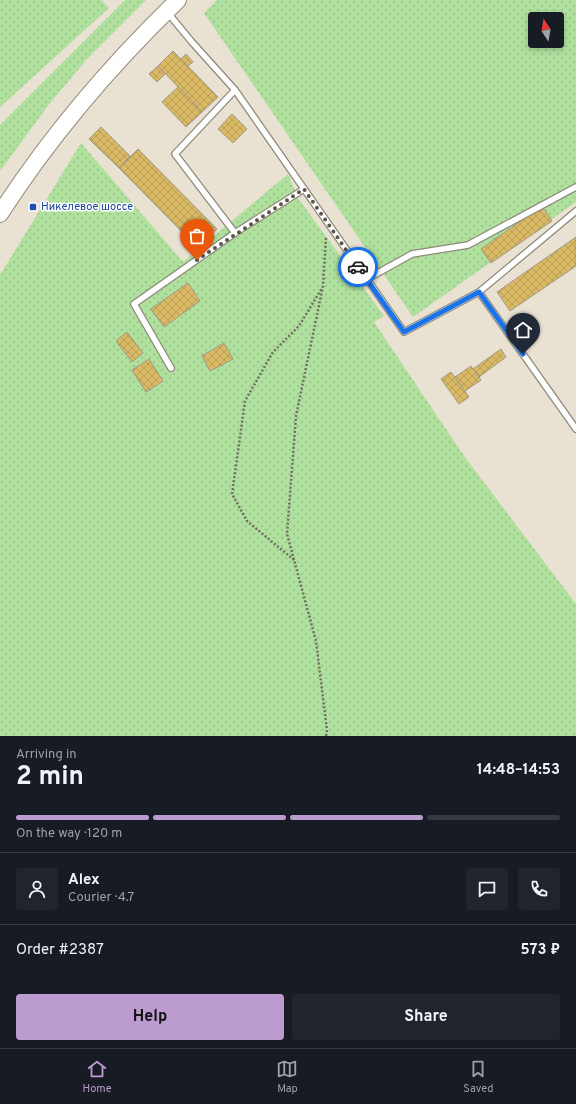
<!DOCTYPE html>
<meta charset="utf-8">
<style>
body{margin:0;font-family:Overpass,sans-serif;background:#20242c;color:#f1f3f6;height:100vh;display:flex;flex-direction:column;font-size:15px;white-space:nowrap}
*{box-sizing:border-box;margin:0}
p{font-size:13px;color:#9ea1a6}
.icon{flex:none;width:22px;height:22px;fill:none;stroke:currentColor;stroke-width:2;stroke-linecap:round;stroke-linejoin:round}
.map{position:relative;height:736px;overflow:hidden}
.details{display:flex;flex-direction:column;background:#171b24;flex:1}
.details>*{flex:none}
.needle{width:26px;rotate:348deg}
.controls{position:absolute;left:528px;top:12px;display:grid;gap:8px}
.controls a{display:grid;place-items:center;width:36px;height:36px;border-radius:4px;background:#171b24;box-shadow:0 2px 6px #0003;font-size:20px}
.pin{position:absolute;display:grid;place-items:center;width:34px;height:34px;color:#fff;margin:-41px -17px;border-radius:50% 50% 50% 0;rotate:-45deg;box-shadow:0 0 4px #0007}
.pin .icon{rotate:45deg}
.courier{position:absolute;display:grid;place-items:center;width:40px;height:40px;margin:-20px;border:3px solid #1a73e8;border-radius:50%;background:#fff;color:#222;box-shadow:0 1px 5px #0007}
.overview em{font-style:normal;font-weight:700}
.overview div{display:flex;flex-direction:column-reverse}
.overview{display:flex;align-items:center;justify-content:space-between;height:68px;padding:0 16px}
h1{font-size:26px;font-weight:700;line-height:30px}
.bar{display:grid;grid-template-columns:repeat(4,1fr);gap:6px 4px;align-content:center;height:48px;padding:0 16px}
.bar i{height:5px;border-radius:3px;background:#363941}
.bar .active{background:#bb9bd0}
.bar p{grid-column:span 4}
.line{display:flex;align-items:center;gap:10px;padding:0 16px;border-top:1px solid #363941}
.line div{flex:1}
.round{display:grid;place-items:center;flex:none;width:42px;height:42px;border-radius:4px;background:#20242c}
.primary-button{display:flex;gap:8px;margin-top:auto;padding:8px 16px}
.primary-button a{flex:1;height:46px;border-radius:4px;background:#bb9bd0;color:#111;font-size:16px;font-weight:700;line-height:46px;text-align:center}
.primary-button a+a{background:#20242c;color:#f1f3f6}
.menu{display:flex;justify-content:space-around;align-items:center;height:56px;border-top:1px solid #363941;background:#171b24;font-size:11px;color:#9ea1a6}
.menu a{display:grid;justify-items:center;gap:2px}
.menu .active{color:#bb9bd0}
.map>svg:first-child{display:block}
.grass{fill:url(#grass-dots);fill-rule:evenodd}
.building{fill:url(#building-cross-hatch);stroke:#9f9989}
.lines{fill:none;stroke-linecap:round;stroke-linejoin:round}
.lane-casing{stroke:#8f897a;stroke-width:8}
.secondary-casing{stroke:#8f897a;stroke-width:18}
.path{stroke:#726d63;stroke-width:2.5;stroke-dasharray:2 2;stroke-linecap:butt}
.lane{stroke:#fff;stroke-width:5.5}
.secondary{stroke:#fff;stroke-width:16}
.done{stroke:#5b564d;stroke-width:4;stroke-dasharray:0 7.2}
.route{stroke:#1a73e8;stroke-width:5}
.transit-dot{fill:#1a4fb4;stroke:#fff;stroke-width:1.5}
.labels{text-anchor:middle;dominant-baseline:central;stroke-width:3;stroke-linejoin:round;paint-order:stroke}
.transit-label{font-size:11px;fill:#164399;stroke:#fff;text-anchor:start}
</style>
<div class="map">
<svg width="576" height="736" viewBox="0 0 576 736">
<defs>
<pattern id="grass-dots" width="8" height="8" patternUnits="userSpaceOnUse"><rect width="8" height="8" fill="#afe09d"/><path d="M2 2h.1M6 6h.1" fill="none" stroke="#95bf86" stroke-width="1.8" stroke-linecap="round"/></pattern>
<pattern id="building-cross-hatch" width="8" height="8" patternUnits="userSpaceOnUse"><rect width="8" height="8" fill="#dab965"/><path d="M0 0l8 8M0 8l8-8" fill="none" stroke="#ba9e56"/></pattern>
</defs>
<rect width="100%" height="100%" fill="#e9e2d2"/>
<g class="grass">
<path d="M0 0H101L109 8 0 107Z"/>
<path d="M125 0H146L86 60 47 107 0 171V125Z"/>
<path d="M217 0H576V202L413 317 204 13ZM535 19H557V41H535Z"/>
<path d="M81 143 183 262 288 174 298 198 384 316 374 322 464 456 576 604V736H0V275Z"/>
</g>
<g class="building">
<path d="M173 51 218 97 202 112 158 66Z"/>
<path d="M186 54 193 62 188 66 181 59Z"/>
<path d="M158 66 165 74 157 82 149 74Z"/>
<path d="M178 87 202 112 186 127 162 102Z"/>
<path d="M232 114 247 129 233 143 218 129Z"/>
<path d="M101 127 130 156 119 168 89 139Z"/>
<path d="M138 149 217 229 198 248 119 168Z"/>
<path d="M542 206 552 221 491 263 481 249Z"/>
<path d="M576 237V266L510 311 497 292Z"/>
<path d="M188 283 200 301 164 327 151 309Z"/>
<path d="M127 332 143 353 132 362 116 341Z"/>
<path d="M224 343 233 359 210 371 202 356Z"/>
<path d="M501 349 506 357 479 377 473 369Z"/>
<path d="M149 359 163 381 146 392 132 370Z"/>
<path d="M471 366 481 380 465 391 455 377Z"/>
<path d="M451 372 469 397 459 404 441 379Z"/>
</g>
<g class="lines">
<defs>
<g id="lane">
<path d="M168 13 191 41 235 90 404 332 479 292 576 429"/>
<path d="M235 90 175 154 235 233"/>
<path d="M367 279 412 254 468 245 576 187"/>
<path d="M479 292 576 211"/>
<path d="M171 368 134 304 235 233 304 189"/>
</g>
<path id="secondary" d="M0 214C50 136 112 64 178 0"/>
</defs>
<use href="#lane" class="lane-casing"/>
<use href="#secondary" class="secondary-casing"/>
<g class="path">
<path d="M294 560 247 521 232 494 245 401 273 352 299 326 322 288"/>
<path d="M326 736 327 730 316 641 287 534 296 416 323 286 326 237"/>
</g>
<use href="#lane" class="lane"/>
<use href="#secondary" class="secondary"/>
</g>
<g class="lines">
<path class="done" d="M197 260 304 189 358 267"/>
<path class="route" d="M358 267 404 332 479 292 523 354"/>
</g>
<rect class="transit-dot" x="29" y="203" width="8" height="8" rx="2"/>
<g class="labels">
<g class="transit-label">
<text x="41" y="207">Никелевое шоссе</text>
</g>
</g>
</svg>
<div class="controls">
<a><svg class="needle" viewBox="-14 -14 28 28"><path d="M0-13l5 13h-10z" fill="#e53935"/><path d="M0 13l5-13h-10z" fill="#9ea1a6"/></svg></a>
</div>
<div class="pin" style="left:197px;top:260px;background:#ea580c"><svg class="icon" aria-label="bag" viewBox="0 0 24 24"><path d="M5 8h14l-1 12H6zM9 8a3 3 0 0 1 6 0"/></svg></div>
<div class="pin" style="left:523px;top:354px;background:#1f2937"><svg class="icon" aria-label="home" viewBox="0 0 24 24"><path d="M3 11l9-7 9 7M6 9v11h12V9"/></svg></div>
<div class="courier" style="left:358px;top:267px"><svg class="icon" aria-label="car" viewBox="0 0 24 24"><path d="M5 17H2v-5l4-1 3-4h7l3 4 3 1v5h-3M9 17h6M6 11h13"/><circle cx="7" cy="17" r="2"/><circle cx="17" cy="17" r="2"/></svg></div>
</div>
<section class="details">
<div class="overview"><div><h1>2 min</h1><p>Arriving in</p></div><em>14:48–14:53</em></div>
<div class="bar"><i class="active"></i><i class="active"></i><i class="active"></i><i></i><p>On the way · 120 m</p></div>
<div class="line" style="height:72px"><a class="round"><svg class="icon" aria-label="person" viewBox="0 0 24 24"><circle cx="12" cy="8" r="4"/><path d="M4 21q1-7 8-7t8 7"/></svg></a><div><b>Alex</b><p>Courier · 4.7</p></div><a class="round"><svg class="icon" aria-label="chat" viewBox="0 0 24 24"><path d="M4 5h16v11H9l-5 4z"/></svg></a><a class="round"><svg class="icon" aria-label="phone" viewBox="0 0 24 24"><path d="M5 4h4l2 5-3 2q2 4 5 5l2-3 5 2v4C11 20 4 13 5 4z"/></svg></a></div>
<div class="line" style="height:52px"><div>Order #2387</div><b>573 ₽</b></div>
<div class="primary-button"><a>Help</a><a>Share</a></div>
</section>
<nav class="menu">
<a class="active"><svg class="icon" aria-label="home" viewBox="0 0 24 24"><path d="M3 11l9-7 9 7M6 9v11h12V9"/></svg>Home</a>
<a><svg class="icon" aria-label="map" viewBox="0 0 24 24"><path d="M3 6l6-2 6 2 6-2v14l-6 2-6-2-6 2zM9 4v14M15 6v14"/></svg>Map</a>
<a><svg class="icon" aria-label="saved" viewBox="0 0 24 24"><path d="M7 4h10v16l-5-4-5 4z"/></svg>Saved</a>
</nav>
